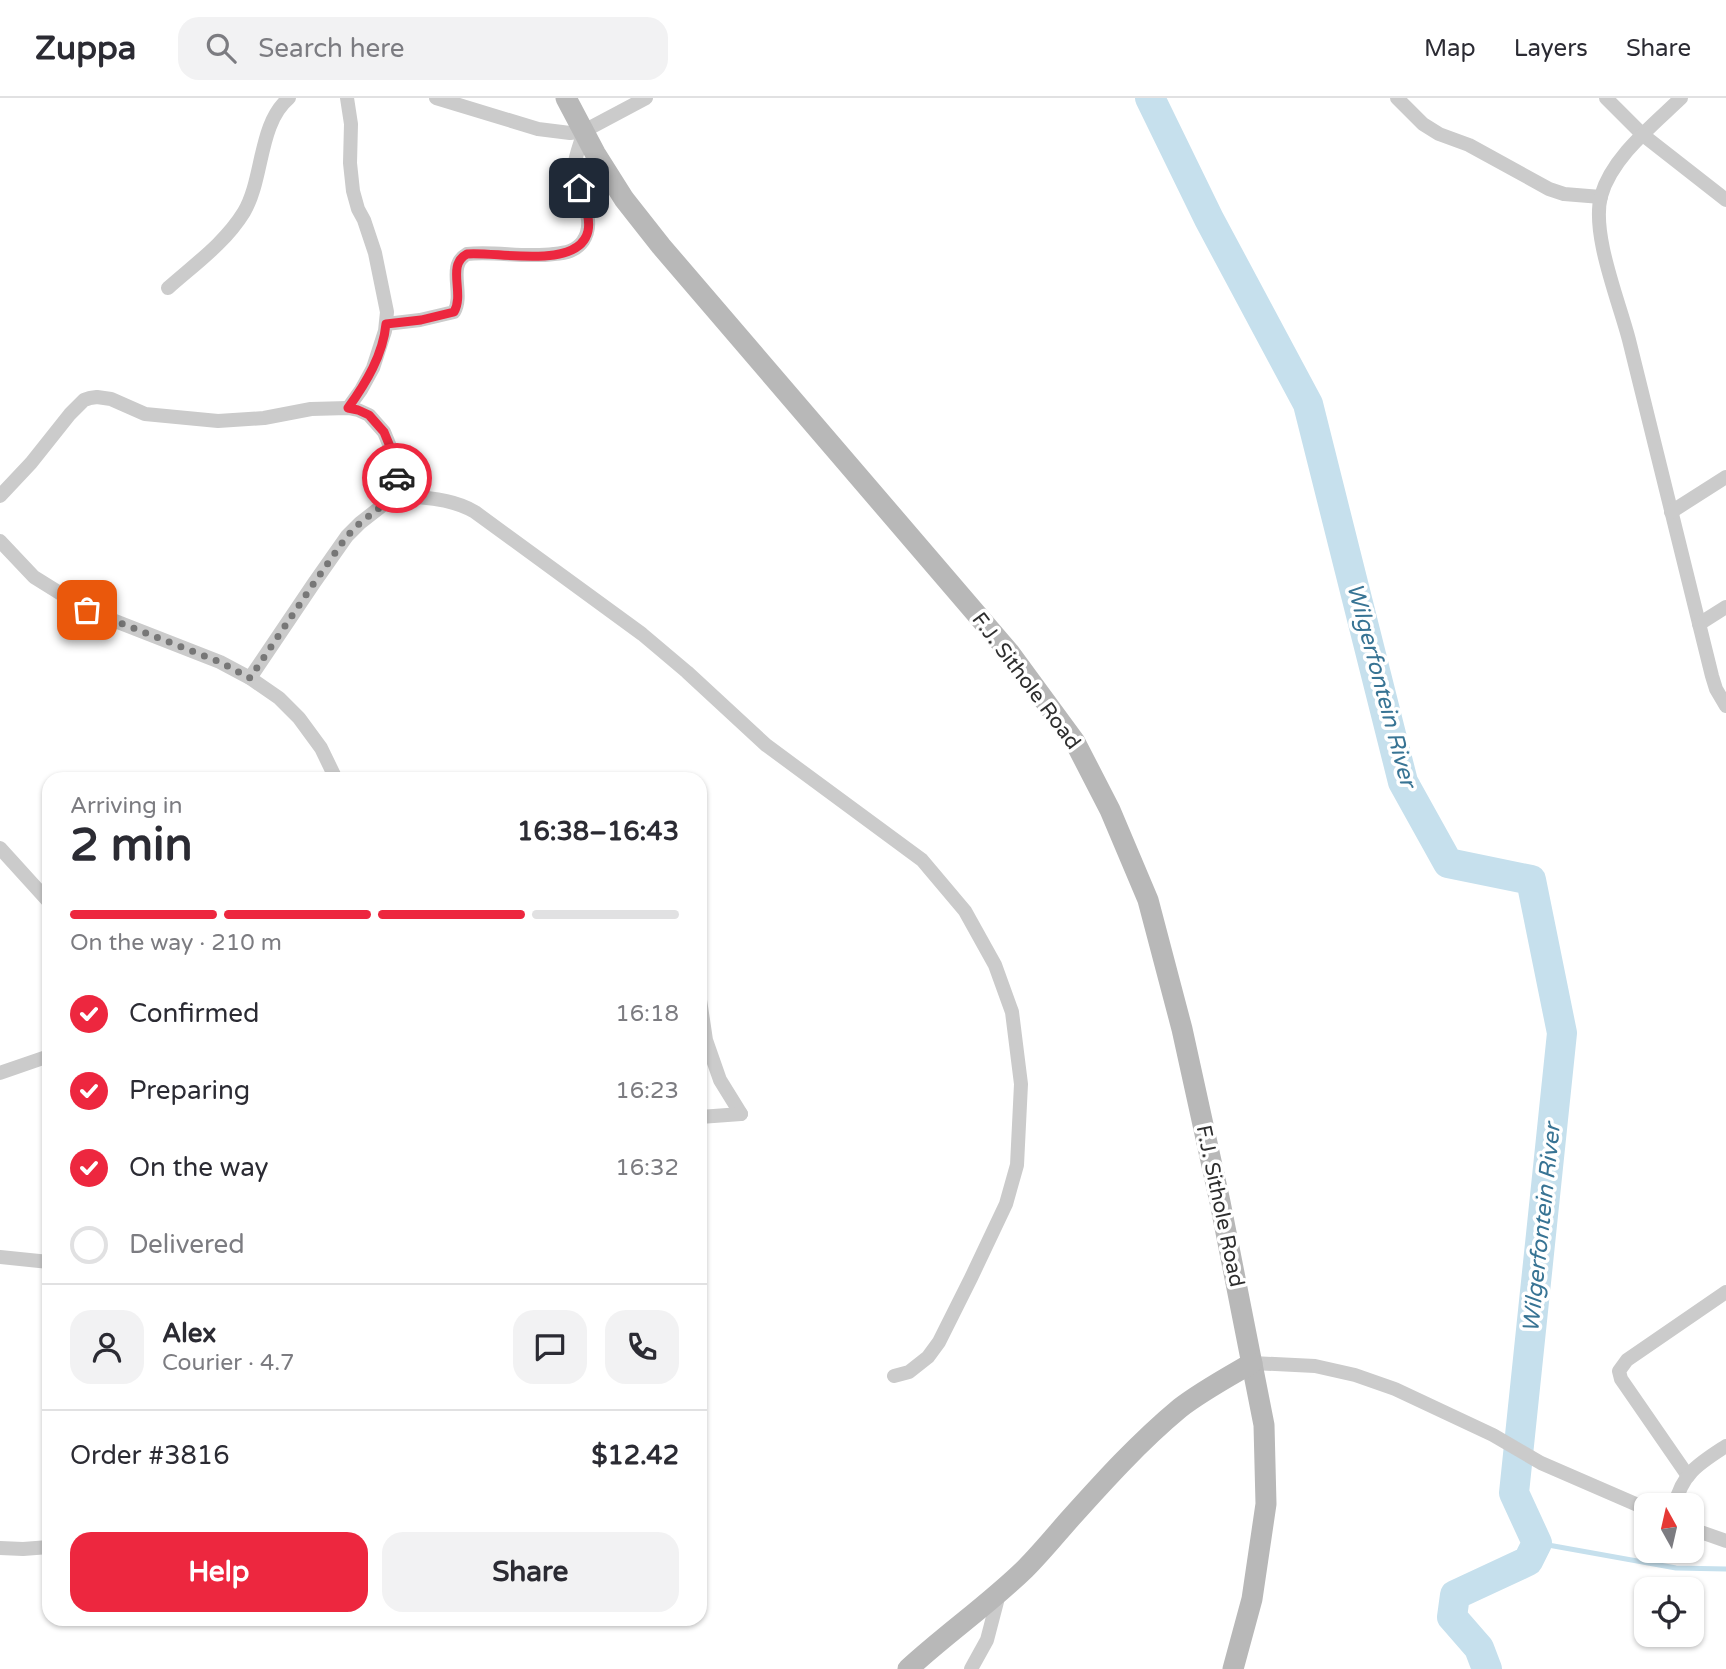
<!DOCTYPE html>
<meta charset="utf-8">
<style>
body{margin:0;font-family:"Varela Round",sans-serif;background:#f2f2f3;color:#2b2b33;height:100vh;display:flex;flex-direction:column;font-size:26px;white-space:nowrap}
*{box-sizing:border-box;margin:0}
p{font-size:23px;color:#7c7c81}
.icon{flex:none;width:38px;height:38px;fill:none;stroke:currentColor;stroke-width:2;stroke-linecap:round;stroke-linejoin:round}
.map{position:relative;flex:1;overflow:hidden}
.side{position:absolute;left:42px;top:674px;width:665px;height:854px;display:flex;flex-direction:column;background:#fff;border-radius:21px;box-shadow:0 2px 5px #0004}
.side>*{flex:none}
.needle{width:46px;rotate:352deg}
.fabs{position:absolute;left:1634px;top:1395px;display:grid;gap:14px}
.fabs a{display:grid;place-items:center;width:70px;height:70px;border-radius:14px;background:#fff;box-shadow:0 2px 5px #0004;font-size:35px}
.pin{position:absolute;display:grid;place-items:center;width:60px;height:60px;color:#fff;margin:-30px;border-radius:14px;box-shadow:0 4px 10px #0006}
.courier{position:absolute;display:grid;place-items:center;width:70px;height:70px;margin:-35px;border:5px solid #ed273f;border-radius:50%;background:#fff;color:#222;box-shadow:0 2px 9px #0007}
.summary em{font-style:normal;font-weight:800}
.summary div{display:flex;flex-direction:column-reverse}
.summary{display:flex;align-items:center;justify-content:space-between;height:119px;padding:0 28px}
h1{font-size:46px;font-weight:800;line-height:52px}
.bar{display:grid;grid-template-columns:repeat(4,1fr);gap:10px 7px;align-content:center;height:84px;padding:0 28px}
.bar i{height:9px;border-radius:5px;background:#e1e1e2}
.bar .selected{background:#ed273f}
.bar p{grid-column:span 4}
.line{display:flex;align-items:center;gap:18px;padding:0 28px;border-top:2px solid #e1e1e2}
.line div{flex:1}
.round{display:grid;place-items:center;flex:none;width:74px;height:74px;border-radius:21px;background:#f2f2f3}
ol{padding:0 28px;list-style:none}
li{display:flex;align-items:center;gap:21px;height:77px}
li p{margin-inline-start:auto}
li .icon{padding:7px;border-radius:50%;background:#ed273f;color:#fff;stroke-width:4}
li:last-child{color:#7c7c81}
li i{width:38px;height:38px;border:4px solid #e1e1e2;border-radius:50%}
.primary-button{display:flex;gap:14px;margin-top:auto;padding:14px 28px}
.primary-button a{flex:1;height:80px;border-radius:21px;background:#ed273f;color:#fff;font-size:28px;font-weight:800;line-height:80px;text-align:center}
.primary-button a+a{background:#f2f2f3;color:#2b2b33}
header{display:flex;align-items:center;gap:42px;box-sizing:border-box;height:98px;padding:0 35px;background:#fff;border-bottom:2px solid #e1e1e2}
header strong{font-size:33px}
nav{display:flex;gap:38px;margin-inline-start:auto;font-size:24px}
.search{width:490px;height:63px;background:#f2f2f3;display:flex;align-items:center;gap:18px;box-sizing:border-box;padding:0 24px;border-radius:21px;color:#7c7c81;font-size:26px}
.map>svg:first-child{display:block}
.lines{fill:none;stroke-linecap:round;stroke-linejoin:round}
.stream{stroke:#c6e0ed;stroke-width:5}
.river{stroke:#c6e0ed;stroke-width:30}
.street{stroke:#cbcbcb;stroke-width:14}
.secondary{stroke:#b8b8b8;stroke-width:21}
.done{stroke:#777;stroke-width:7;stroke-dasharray:0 12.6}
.route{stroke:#ed273f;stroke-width:9}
.labels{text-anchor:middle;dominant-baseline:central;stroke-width:7;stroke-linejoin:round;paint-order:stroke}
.street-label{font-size:21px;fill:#2e2e2e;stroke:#fff}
.water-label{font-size:23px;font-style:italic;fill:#387494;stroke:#fff}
</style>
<header>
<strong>Zuppa</strong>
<div class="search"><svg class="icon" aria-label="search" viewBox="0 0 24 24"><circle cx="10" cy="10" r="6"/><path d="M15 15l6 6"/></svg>Search here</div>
<nav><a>Map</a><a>Layers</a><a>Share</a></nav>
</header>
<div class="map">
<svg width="1726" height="1571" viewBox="0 0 1726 1571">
<rect width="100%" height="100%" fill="#fff"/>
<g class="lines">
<path class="stream" d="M1537 1445 1676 1470 1726 1471"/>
<path class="river" d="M1150 0 1209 121 1308 306 1403 684 1448 765 1531 782 1562 935 1514 1395 1537 1445 1528 1463 1455 1497 1452 1519 1479 1550 1487 1571"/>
<g class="street">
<path d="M347 0 351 26 350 65 353 93 358 111 364 122 375 155 387 214 385 233 373 270 361 292 348 310"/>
<path d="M436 0 538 31 570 35 584 33 646 0"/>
<path d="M1397 0 1423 26 1439 36 1469 47 1549 91 1564 96 1601 99"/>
<path d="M1606 0 1643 37 1726 102"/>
<path d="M1681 0C1653 27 1612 59 1601 98 1591 136 1619 203 1629 242 1656 354 1684 466 1712 578L1716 591 1726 608"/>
<path d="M168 190C195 166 225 145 244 114 264 80 258 26 289 0"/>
<path d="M386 226 420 222 454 214C465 195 446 168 467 156 495 153 525 160 554 156 566 155 576 153 583 143 599 119 573 95 574 70 575 58 581 44 584 33"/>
<path d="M0 398 31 365 70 316 84 302 90 300 97 299 111 301 145 316 218 323 264 320 311 311 348 310 358 312 369 317 384 334 398 368 396 386 392 400 360 425 347 438 314 485 250 580"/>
<path d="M392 400C420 398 451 400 475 414L642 536 687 574 766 647 922 762 965 813 995 867 1012 914 1021 986 1017 1067 1006 1106 971 1180 939 1244 928 1259 909 1274 894 1278"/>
<path d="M1671 414 1726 379"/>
<path d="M0 443 34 479 87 512 220 564 250 580 279 600 299 620 321 650 336 681"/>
<path d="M1699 526 1726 509"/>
<path d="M0 750 49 804"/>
<path d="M700 902 706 942 720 982 741 1016"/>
<path d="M0 975 49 958"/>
<path d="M700 1019 741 1016"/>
<path d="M0 1159 49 1164"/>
<path d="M1252 1265 1315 1268 1355 1277 1395 1291 1493 1337 1541 1365 1647 1411"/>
<path d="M1688 1378 1621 1281 1619 1273 1627 1262 1726 1194"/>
<path d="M1675 1407C1682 1375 1700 1365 1726 1348"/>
<path d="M1692 1431 1726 1443"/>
<path d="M0 1450 23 1451 49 1449"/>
<path d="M971 1571 987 1542 999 1496"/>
</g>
<g class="secondary">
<path d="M566 0 595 55 624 101 661 148 1009 554 1075 644 1110 712 1148 802 1182 931 1220 1104 1264 1327 1266 1406 1252 1501 1233 1571"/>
<path d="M908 1571C946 1536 988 1507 1025 1471 1040 1456 1054 1439 1068 1423 1103 1384 1139 1344 1180 1310 1202 1293 1228 1279 1252 1265"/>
</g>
</g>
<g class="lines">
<path class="done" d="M87 512 220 564 250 580 314 485 347 438 360 425 392 400 397 380"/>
<path class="route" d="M397 380 398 368 384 334 369 317 358 312 348 310C366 285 383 257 386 226L421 222 454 214C465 195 446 167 467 156 496 153 579 173 588 133 591 119 583 103 579 90"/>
</g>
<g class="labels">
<g class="street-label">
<text transform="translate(1026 583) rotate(53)">F.J. Sithole Road</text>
<text transform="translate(1220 1108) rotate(78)">F.J. Sithole Road</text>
</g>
<g class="water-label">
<text transform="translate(1381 587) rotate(75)">Wilgerfontein River</text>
<text transform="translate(1542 1130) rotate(-84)">Wilgerfontein River</text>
</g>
</g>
</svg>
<div class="fabs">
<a><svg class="needle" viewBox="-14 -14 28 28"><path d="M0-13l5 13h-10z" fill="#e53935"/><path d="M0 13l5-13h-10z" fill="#7c7c81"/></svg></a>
<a><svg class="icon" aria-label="locate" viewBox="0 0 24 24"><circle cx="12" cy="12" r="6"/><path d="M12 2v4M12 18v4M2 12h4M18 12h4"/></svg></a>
</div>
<div class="pin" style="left:87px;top:512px;background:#ea580c"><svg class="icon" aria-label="bag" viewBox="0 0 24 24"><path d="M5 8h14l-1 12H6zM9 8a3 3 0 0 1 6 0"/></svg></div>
<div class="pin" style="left:579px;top:90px;background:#1f2937"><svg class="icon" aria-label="home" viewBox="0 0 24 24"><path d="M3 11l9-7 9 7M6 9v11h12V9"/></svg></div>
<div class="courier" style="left:397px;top:380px"><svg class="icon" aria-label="car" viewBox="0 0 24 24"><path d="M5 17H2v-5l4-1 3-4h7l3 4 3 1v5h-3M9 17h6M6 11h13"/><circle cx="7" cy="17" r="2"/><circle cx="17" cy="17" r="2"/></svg></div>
<section class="side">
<div class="summary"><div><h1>2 min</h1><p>Arriving in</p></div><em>16:38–16:43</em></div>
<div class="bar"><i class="selected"></i><i class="selected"></i><i class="selected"></i><i></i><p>On the way · 210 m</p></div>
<ol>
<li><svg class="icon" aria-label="check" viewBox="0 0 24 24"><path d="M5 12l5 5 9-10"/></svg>Confirmed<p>16:18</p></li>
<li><svg class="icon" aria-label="check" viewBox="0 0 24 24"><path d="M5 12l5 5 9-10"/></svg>Preparing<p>16:23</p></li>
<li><svg class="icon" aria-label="check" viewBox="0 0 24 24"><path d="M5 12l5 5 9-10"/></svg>On the way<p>16:32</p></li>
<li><i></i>Delivered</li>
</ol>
<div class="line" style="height:126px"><a class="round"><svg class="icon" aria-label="person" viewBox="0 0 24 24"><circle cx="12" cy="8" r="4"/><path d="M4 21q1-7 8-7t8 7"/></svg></a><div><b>Alex</b><p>Courier · 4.7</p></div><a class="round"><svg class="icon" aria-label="chat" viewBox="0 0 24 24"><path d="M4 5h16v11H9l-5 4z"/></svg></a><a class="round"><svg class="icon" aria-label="phone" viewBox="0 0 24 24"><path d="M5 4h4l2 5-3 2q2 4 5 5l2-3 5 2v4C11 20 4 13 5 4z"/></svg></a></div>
<div class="line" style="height:91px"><div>Order #3816</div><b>$12.42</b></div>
<div class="primary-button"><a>Help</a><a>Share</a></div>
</section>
</div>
